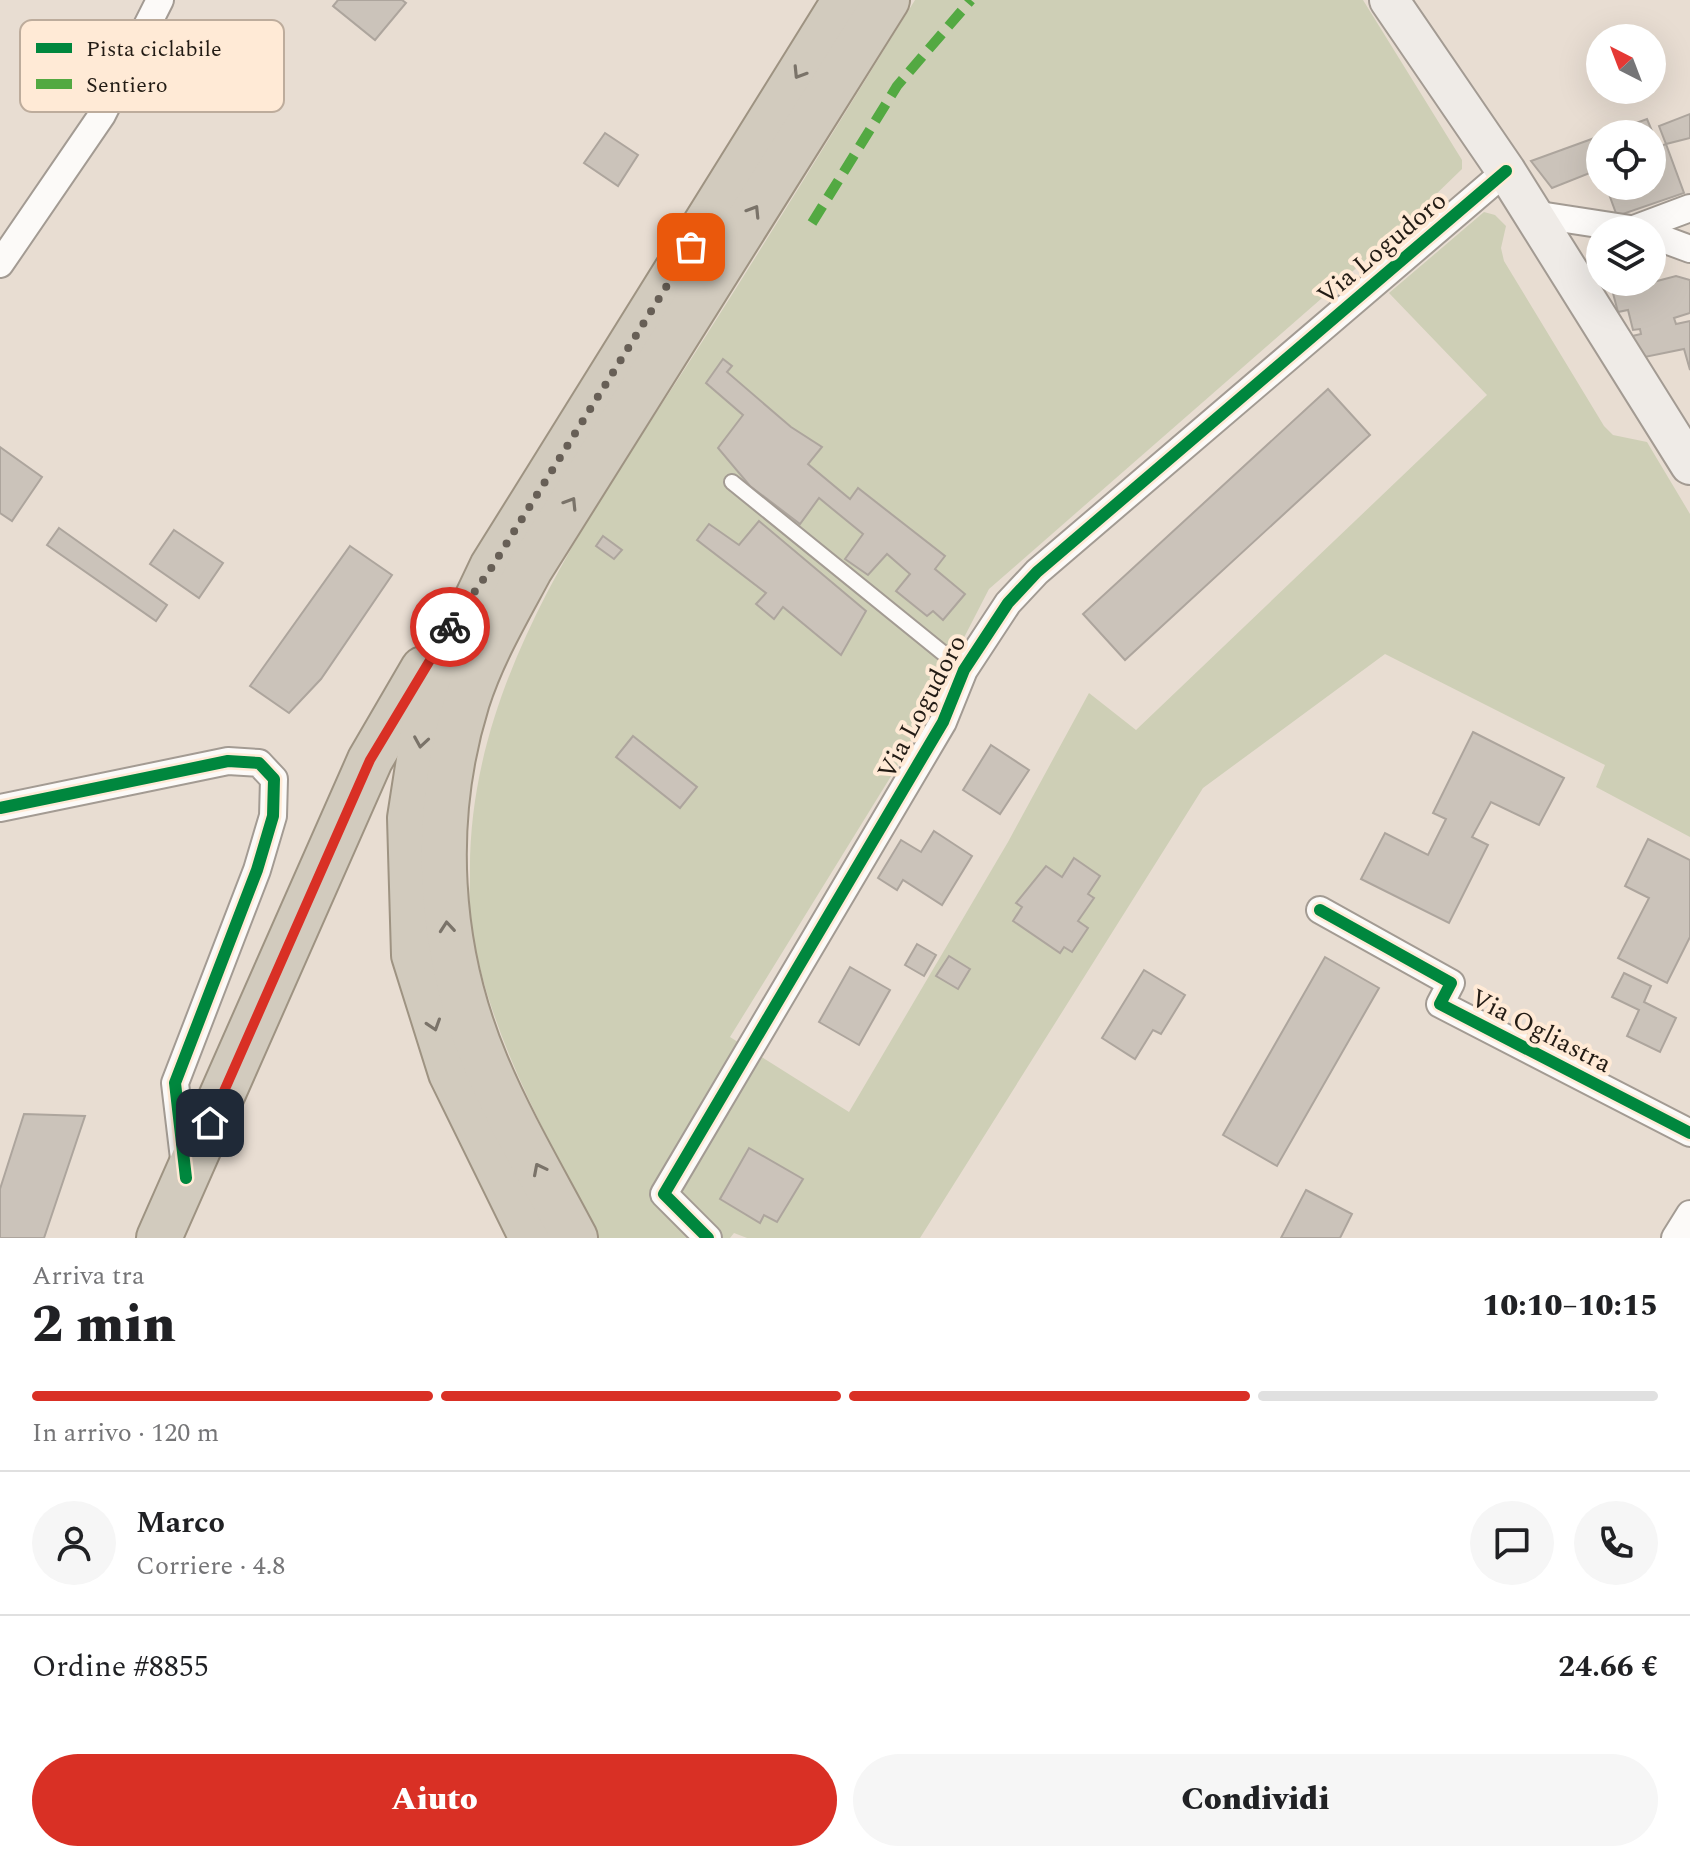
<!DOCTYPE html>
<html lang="it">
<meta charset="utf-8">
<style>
body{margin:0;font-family:Spectral,serif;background:#f6f6f6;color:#202124;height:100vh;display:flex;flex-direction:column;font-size:30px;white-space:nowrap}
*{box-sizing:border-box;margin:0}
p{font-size:26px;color:#757577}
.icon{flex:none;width:44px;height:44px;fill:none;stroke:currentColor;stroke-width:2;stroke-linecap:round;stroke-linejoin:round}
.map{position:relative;height:1238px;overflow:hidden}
.drawer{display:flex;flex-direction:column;background:#fff;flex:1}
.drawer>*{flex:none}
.needle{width:52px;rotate:318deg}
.fabs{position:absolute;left:1586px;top:24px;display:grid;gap:16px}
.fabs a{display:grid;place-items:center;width:80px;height:80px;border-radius:50%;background:#fff;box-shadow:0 8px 32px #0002;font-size:40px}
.pin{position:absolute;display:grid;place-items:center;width:68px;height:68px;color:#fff;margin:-34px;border-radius:16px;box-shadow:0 4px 12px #0006}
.courier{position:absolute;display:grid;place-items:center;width:80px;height:80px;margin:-40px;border:6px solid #d93025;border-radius:50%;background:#fff;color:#222;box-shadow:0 2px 10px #0007}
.overview em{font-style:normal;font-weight:800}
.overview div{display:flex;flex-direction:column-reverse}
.overview{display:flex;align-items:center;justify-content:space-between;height:136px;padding:0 32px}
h1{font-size:52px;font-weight:800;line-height:60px}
.bar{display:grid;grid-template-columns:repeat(4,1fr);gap:12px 8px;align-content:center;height:96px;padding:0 32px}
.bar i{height:10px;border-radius:6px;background:#e0e0e0}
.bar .selected{background:#d93025}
.bar p{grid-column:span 4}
.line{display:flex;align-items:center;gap:20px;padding:0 32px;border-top:2px solid #e0e0e0}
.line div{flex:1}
.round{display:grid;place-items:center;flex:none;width:84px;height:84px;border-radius:42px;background:#f6f6f6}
.cta{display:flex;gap:16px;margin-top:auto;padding:16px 32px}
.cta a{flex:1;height:92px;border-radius:48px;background:#d93025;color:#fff;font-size:32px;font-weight:800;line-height:92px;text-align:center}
.cta a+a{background:#f6f6f6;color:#202124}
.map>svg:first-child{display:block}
.green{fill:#cecfb6}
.building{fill:#cbc3ba;stroke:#ada59d;stroke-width:2}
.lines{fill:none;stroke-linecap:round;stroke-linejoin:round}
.lane-casing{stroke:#a39b93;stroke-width:18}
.street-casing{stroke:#a39b93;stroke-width:30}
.secondary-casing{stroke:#a39b93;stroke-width:42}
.highway-casing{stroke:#9e9382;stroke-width:48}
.lane{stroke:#fcfaf8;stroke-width:14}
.street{stroke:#fcfaf8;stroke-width:26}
.secondary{stroke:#efebe7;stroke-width:38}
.highway{stroke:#d2cbbe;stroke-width:44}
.quiet{stroke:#53a942;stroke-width:10;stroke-dasharray:20 10;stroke-linecap:butt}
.cycleway-casing{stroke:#ffead6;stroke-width:17}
.cycleway{stroke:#00873e;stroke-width:12}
.oneway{stroke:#7a7369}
.done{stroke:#675f56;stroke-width:8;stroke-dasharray:0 14.4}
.route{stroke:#d93025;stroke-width:10}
.labels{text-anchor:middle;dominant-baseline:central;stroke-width:8;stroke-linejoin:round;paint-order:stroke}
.street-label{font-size:26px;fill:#221b14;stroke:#ffead6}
.key{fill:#ffead6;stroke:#bdac9c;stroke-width:2}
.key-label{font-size:22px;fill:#221b14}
</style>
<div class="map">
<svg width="1690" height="1238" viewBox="0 0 1690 1238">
<rect width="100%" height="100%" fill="#e8ddd2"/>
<path class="green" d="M915 0H1363L1462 160V169L1393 236 989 589 901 760 730 1037 849 1112 1008 842 1089 693 1136 730 1487 395 1389 293 1484 212 1495 215 1506 226 1501 248 1504 261 1604 426 1613 435 1647 442 1690 514V837L1596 787 1605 765 1385 654 1203 788 920 1238H747L734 1233 730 1238H599C548 1137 489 1038 471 924 468 908 470 891 470 876 467 675 599 504 702 342 774 229 844 114 915 0Z"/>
<g class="building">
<path d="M338 0H402L406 3 375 40 333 6Z"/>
<path d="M1690 114V138L1666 144 1659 126Z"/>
<path d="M1647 119 1652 131 1645 134H1606Z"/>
<path d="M605 133 638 155 618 186 584 163Z"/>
<path d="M1600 136V154L1596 155 1600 169 1552 188 1531 161Z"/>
<path d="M1666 144 1684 193 1617 216 1606 186H1652V149Z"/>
<path d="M1652 276H1655L1657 281 1676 276 1690 280V313L1674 318 1676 324 1690 321V370L1684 349 1640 358 1628 337 1641 334 1640 329 1633 330 1628 310 1618 312 1610 282H1652Z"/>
<path d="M723 359 732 366 727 372 791 427 822 447 808 464 850 499 858 488 945 556 935 569 965 594 943 620 933 611 927 616 896 591 910 574 887 554 868 575 845 559 863 534 819 498 800 524 750 486 718 448 743 415 706 383Z"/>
<path d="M1328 389 1370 435 1125 660 1083 614Z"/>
<path d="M0 447 42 477 12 521 0 513Z"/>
<path d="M759 521 866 611 841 655 783 607 774 619 756 604 766 593 697 540 709 524 739 545Z"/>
<path d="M59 528 167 605 156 621 47 545Z"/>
<path d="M174 530 223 563 199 598 150 564Z"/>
<path d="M603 536 622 550 614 559 596 546Z"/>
<path d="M350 546 392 575 321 679 289 713 250 686Z"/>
<path d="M1473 732 1564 778 1539 825 1491 802 1472 837 1488 845 1449 923 1361 879 1385 833 1428 855 1446 819 1433 813Z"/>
<path d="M633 736 697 787 680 808 616 757Z"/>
<path d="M991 745 1029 770 1000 814 963 790Z"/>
<path d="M934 831 972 856 942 905 903 880 897 890 878 878 901 840 921 852Z"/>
<path d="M1648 839 1690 860V937L1667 983 1618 958 1649 898 1625 886Z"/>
<path d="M1074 858 1100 876 1088 894 1094 898 1078 921 1088 928 1072 952 1064 947 1060 953 1013 921 1022 907 1016 903 1046 866 1062 877Z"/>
<path d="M917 944 936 955 924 976 905 965Z"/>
<path d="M949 956 970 969 958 989 936 976Z"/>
<path d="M1325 957 1379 988 1277 1166 1223 1135Z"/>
<path d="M850 967 890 990 859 1045 819 1022Z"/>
<path d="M1144 970 1185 995 1161 1034 1153 1030 1135 1059 1102 1038Z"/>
<path d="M1624 973 1651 986 1644 1002 1676 1018 1660 1052 1627 1036 1639 1010 1612 997Z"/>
<path d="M24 1114 85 1116 44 1238H0V1189Z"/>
<path d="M749 1148 803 1179 777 1222 764 1215 760 1223 720 1199Z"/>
<path d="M1306 1190 1352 1214 1340 1238H1281Z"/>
</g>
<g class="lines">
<defs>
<path id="lane" d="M732 482 964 670"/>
<g id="street">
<path d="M1533 214 1637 230"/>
<path d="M1634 229 1690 208"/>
<path d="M1652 235 1690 249"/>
<path d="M0 264 102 115 160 0"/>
<path d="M0 808 228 761 259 763 274 779 273 816 257 870 175 1083 185 1167"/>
<path d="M1320 910 1451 983 1440 1004 1690 1133"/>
<path d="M708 1238 664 1194 943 722 964 670 1008 603 1037 572 1506 171"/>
<path d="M1675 1238 1690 1214"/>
</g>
<path id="secondary" d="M1389 0 1506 171 1690 465"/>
<g id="highway">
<path d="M159 1238 370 760 423 669"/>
<path d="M532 1238 451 1073 414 955 410 818 428 702 492 567 845 0"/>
<path d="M575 1238C545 1181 511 1124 486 1064 438 950 430 820 467 701 482 654 507 612 530 569L887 0"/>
</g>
</defs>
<use href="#lane" class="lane-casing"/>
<use href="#street" class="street-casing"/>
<use href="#secondary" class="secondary-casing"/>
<use href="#highway" class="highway-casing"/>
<use href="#lane" class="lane"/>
<use href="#street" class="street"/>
<use href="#secondary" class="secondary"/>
<use href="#highway" class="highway"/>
<path class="quiet" d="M812 223 897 86 971 0"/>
<defs>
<g id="cycleway">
<path d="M0 808 228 761 259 763 274 779 273 816 257 870 175 1083 186 1178"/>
<path d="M1320 910 1451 983 1440 1004 1690 1133"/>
<path d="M708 1238 664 1194 943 722 964 670 1008 603 1037 572 1506 171"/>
</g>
</defs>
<use href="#cycleway" class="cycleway-casing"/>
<use href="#cycleway" class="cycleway"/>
</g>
<defs><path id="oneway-chevron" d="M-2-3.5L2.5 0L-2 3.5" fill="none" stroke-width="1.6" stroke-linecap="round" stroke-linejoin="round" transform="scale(2)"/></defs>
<g class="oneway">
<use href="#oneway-chevron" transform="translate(799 73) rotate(122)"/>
<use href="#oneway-chevron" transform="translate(754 211) rotate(-58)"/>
<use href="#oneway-chevron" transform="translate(571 503) rotate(-58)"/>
<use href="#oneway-chevron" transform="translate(421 742) rotate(99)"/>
<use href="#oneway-chevron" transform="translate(447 927) rotate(-95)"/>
<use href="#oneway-chevron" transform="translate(434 1025) rotate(72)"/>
<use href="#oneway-chevron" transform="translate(539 1169) rotate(-117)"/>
</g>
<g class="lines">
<path class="done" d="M450 627 492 567 691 247"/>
<path class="route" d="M210 1123 370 760 450 627"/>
</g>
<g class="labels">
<g class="street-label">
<text transform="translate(1382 248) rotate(-40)">Via Logudoro</text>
<text transform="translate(922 707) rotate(-62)">Via Logudoro</text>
<text transform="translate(1541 1031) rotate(27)">Via Ogliastra</text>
</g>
</g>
<rect x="20" y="20" width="264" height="92" rx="12" class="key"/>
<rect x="36" y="43" width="36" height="10" fill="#00873e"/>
<rect x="36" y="79" width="36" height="10" fill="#53a942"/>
<g class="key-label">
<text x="86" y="56">Pista ciclabile</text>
<text x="86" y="92">Sentiero</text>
</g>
</svg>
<div class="fabs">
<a><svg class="needle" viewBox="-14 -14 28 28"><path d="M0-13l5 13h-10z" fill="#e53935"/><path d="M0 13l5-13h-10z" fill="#757577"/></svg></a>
<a><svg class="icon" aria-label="locate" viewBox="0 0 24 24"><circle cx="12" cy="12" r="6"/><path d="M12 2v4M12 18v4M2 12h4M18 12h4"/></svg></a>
<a><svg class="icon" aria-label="layers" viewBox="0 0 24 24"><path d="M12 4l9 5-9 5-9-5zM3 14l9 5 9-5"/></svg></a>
</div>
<div class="pin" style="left:691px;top:247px;background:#ea580c"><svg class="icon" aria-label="bag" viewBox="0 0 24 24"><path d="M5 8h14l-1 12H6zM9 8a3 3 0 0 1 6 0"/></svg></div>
<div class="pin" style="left:210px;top:1123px;background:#1f2937"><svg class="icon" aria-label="home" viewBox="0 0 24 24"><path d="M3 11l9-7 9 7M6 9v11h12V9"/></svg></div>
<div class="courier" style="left:450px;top:627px"><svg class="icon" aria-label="bike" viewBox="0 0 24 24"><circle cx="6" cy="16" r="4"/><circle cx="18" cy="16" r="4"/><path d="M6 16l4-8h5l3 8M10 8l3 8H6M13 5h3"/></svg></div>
</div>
<section class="drawer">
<div class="overview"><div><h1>2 min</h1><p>Arriva tra</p></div><em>10:10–10:15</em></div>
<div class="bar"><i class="selected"></i><i class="selected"></i><i class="selected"></i><i></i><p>In arrivo · 120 m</p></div>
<div class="line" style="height:144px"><a class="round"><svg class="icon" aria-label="person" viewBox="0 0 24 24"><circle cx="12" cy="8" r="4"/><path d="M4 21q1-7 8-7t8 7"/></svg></a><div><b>Marco</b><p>Corriere · 4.8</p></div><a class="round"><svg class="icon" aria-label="chat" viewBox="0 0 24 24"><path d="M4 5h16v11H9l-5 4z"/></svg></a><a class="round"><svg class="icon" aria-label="phone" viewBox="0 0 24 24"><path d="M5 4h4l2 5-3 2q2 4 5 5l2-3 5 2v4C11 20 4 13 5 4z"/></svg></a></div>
<div class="line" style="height:104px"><div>Ordine #8855</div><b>24.66 €</b></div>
<div class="cta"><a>Aiuto</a><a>Condividi</a></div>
</section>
